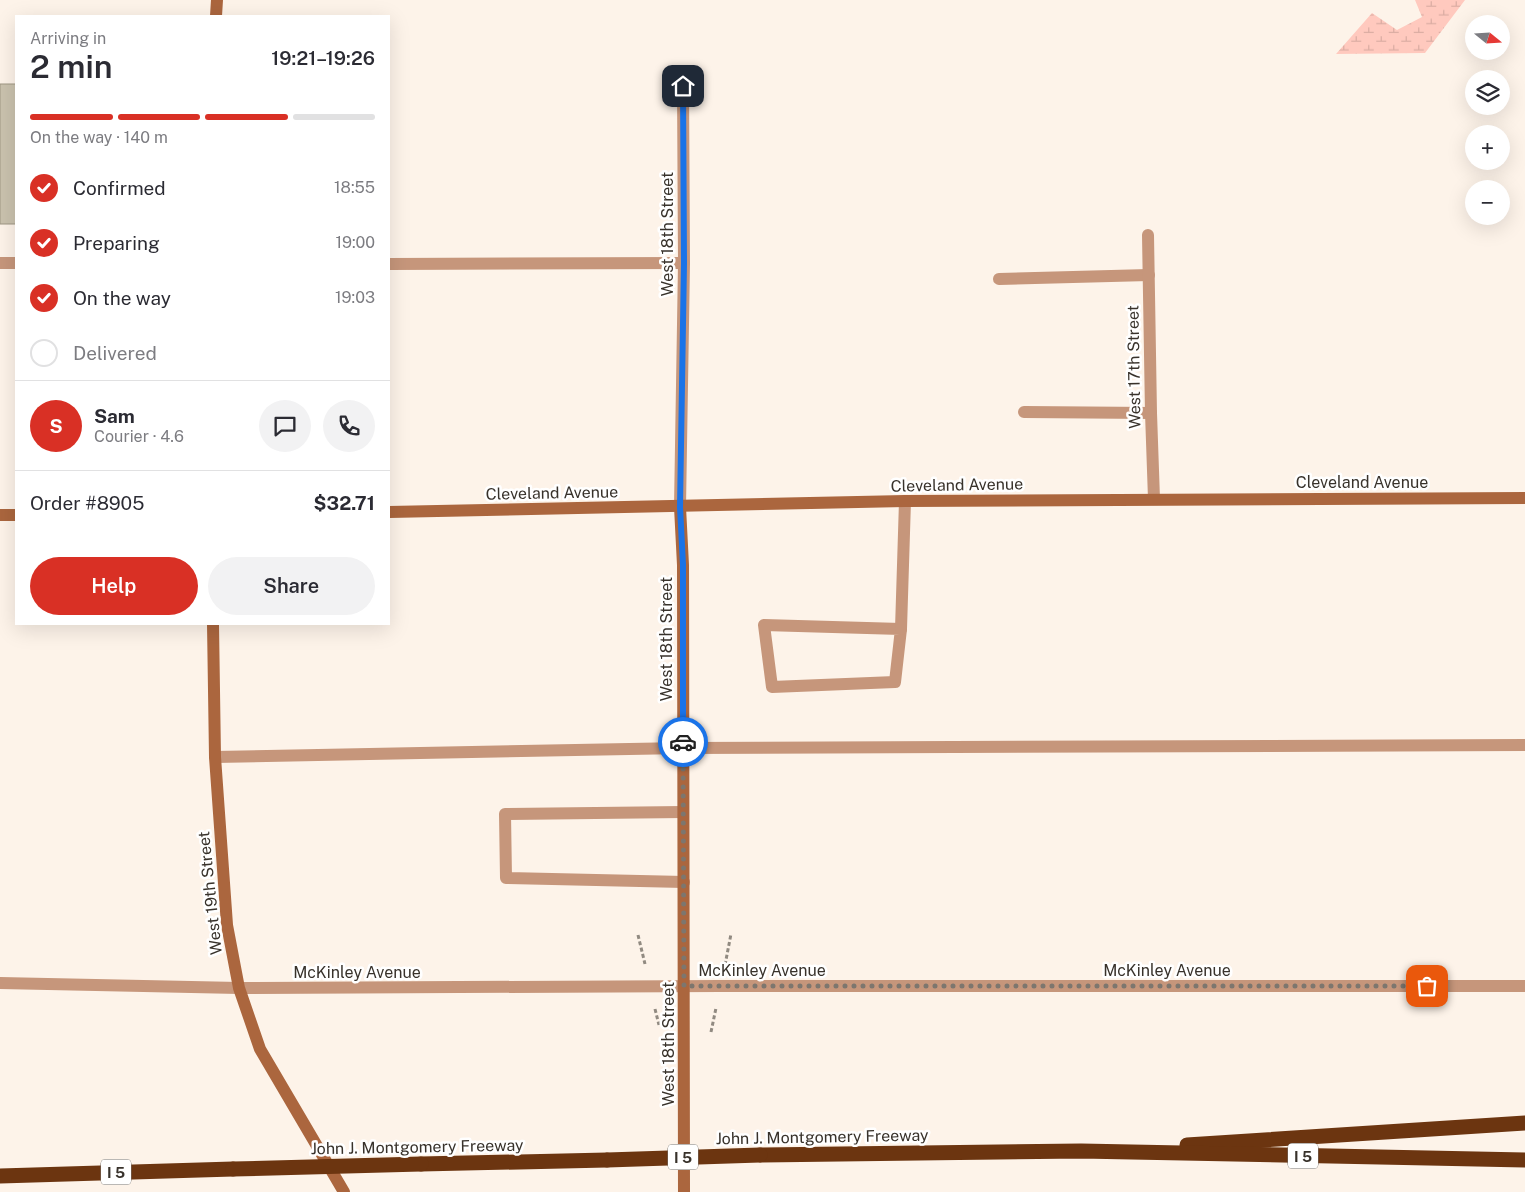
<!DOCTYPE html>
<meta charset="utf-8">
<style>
body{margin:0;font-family:"Public Sans",sans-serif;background:#f2f2f3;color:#2b2b33;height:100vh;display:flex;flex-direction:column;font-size:19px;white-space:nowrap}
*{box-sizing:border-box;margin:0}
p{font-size:16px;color:#7c7c81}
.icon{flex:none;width:28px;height:28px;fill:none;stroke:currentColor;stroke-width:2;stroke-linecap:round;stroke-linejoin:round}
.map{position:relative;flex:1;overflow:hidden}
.side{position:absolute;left:15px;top:15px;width:375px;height:610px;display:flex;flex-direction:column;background:#fff;border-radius:0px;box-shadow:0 5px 20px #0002}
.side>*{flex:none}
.needle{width:32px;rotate:108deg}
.buttons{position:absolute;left:1465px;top:15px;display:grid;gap:10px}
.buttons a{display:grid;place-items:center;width:45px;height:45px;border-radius:50%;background:#fff;box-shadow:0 5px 20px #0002;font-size:25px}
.pin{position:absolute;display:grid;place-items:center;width:42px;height:42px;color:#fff;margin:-21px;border-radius:10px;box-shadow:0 2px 8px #0006}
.courier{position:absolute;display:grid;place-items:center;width:50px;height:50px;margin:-25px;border:4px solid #1a73e8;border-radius:50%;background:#fff;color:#222;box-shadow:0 1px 6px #0007}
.headline em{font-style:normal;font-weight:600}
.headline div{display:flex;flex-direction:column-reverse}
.headline{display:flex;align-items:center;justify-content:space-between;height:85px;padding:0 15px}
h1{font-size:32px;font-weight:600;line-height:38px}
.bar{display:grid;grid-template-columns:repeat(4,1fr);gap:8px 5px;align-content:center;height:60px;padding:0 15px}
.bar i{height:6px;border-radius:4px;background:#e1e1e2}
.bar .current{background:#d93025}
.bar p{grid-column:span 4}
.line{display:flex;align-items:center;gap:12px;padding:0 15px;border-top:1px solid #e1e1e2}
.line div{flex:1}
.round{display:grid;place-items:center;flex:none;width:52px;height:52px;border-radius:26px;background:#f2f2f3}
ol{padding:0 15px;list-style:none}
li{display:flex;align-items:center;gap:15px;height:55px}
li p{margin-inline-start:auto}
li .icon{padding:5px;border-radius:50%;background:#d93025;color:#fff;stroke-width:4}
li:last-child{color:#7c7c81}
li i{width:28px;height:28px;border:2px solid #e1e1e2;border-radius:50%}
.cta{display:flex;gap:10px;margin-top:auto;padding:10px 15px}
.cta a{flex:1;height:58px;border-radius:30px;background:#d93025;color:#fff;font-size:20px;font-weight:600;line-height:58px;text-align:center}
.cta a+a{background:#f2f2f3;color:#2b2b33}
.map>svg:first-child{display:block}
.wetland{fill:url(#wetland-marsh)}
.building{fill:#cac2ae;stroke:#9f9784}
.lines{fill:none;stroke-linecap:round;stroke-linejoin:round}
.path{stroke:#918a81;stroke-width:3;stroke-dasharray:4 2.5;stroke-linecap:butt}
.service{stroke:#c6967b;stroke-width:12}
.minor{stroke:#c6967b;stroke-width:12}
.tertiary{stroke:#c6967b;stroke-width:12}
.secondary{stroke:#ab663e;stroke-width:12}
.motorway{stroke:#6c3510;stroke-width:15}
.motorway-bridge{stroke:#6c3510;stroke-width:15}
.done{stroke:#7d766e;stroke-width:5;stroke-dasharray:0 9}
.route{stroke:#1a73e8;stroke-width:6}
.labels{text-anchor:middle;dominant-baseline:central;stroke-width:5;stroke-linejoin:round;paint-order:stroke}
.shield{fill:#fff;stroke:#74706b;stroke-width:1}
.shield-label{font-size:15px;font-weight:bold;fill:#38322b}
.street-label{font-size:16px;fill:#38322b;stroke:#fff}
</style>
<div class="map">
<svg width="1525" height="1192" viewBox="0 0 1525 1192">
<defs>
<pattern id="wetland-marsh" width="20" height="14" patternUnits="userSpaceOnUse" patternTransform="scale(1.25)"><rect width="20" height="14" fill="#ffc9be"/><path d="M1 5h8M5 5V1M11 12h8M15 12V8" fill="none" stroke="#dbada3"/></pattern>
</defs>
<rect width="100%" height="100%" fill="#fdf3e9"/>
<path class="wetland" d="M1415 0H1465L1425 53 1336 54 1372 13 1397 30 1422 17Z"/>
<rect class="building" x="0" y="84" width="16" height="140"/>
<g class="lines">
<g class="path">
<path d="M638 935 645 964"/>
<path d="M725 965 731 934"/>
<path d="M655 1009 659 1025"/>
<path d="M711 1032 716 1008"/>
</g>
<g class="service">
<path d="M0 263H16"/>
<path d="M389 264 684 263"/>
<path d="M999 279 1149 275"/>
<path d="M1024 412 1151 413"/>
<path d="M764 625 901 629 895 682 772 687Z"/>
<path d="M901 629 905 501"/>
<path d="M215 757 683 748 1525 745"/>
<path d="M683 812 505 814 506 878 684 882"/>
</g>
<g class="minor">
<path d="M1148 235 1151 413 1154 499"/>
<path d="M680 507 684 263 683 86"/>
</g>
<path class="tertiary" d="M0 983 239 988 720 986H1525"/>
<g class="secondary">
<path d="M216 16 217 0"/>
<path d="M680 507 683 565 684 1192"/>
<path d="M389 512 905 501 1525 498"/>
<path d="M0 515H16"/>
<path d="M213 624 215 757 227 925 239 988 260 1049 344 1192"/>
</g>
<g class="motorway">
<path d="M1187 1145 1525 1123"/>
<path d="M760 1155 1081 1151 1525 1160"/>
<path d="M421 1164 607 1160"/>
<path d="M0 1176 233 1169"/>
</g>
<g class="motorway-bridge">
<path d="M607 1160 760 1155"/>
<path d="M233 1169 421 1164"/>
</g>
</g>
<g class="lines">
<path class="done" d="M683 742 684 986H1427"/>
<path class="route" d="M683 742V565L680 507 684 263 683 86"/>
</g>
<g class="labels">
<g class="shield">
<rect x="1288" y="1143.5" width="30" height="25" rx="4"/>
<rect x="668" y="1144.5" width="30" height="25" rx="4"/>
<rect x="101" y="1159.5" width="30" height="25" rx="4"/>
</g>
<g class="shield-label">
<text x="1303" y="1156">I 5</text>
<text x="683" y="1157">I 5</text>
<text x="116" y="1172">I 5</text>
</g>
<g class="street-label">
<text transform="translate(667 234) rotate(-90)">West 18th Street</text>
<text transform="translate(1134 367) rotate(-91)">West 17th Street</text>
<text x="1362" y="482">Cleveland Avenue</text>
<text transform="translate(957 485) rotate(-1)">Cleveland Avenue</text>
<text transform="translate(552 493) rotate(-1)">Cleveland Avenue</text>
<text transform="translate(666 639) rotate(-90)">West 18th Street</text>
<text transform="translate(210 893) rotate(-96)">West 19th Street</text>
<text x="762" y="970">McKinley Avenue</text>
<text x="1167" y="970">McKinley Avenue</text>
<text x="357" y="972">McKinley Avenue</text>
<text transform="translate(668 1044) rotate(-90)">West 18th Street</text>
<text transform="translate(822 1137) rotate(-1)">John J. Montgomery Freeway</text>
<text transform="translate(417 1147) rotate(-1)">John J. Montgomery Freeway</text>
</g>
</g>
</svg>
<div class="buttons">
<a><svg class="needle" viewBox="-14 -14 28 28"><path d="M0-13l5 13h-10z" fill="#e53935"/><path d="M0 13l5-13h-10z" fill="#7c7c81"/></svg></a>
<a><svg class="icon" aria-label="layers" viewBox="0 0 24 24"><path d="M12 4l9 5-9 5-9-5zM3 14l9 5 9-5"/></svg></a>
<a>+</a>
<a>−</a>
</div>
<div class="pin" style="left:1427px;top:986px;background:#ea580c"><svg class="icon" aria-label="bag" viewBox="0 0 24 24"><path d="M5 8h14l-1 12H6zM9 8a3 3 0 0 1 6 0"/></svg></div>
<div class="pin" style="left:683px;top:86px;background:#1f2937"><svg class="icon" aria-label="home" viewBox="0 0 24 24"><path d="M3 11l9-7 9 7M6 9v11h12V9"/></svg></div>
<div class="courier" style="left:683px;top:742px"><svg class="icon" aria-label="car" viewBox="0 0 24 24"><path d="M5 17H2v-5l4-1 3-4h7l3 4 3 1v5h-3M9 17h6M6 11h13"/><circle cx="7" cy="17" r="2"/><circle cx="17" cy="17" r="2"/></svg></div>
<section class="side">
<div class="headline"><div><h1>2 min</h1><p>Arriving in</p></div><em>19:21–19:26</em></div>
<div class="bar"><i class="current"></i><i class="current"></i><i class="current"></i><i></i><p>On the way · 140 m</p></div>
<ol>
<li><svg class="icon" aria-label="check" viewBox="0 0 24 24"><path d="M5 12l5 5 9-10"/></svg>Confirmed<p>18:55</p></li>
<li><svg class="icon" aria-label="check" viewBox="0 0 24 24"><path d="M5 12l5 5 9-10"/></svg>Preparing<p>19:00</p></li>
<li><svg class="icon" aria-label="check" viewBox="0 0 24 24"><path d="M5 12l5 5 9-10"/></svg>On the way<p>19:03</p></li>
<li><i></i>Delivered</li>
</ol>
<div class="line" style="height:90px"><b class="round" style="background:#d93025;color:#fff">S</b><div><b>Sam</b><p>Courier · 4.6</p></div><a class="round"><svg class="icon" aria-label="chat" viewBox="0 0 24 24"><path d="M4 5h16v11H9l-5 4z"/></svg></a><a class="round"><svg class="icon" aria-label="phone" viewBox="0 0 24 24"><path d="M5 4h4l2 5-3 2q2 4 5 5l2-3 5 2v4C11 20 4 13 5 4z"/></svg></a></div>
<div class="line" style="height:65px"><div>Order #8905</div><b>$32.71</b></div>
<div class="cta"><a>Help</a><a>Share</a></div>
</section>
</div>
